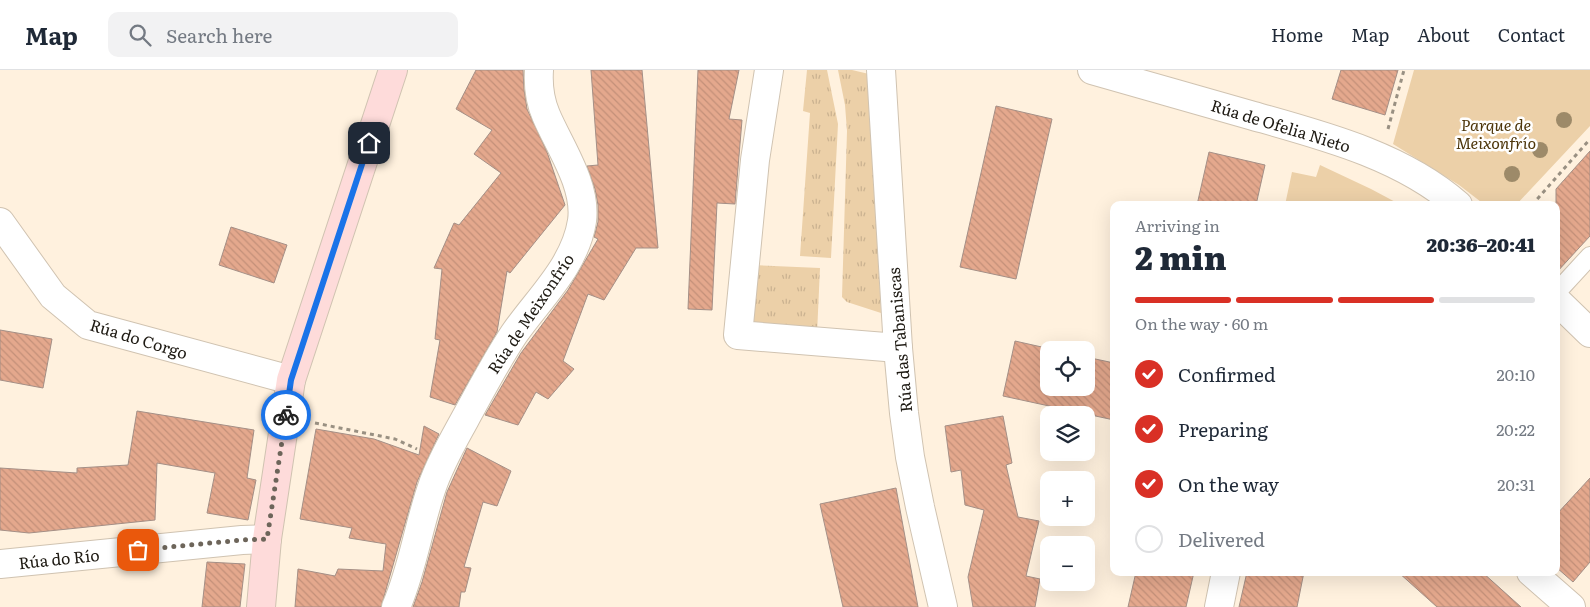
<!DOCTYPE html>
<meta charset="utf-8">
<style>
body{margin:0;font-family:Literata,serif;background:#f2f2f3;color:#1f2937;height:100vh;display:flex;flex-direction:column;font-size:19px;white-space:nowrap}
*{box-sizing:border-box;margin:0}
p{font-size:16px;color:#747a83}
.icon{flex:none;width:28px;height:28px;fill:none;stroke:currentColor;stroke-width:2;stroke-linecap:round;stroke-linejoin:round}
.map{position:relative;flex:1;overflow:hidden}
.drawer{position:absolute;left:1110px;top:131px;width:450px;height:375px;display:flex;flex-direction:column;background:#fff;border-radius:10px;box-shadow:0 5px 20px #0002}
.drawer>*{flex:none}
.controls{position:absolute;left:1040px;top:271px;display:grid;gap:10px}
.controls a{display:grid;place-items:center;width:55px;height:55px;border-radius:10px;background:#fff;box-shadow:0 5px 20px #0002;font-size:25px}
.pin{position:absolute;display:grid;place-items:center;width:42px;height:42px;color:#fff;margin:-21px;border-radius:10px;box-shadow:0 2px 8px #0006}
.courier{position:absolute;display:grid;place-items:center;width:50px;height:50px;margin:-25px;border:4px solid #1a73e8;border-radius:50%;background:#fff;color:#222;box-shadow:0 1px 6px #0007}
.overview em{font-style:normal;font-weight:800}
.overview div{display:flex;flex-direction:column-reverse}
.overview{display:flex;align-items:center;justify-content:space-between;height:85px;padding:0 25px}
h1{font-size:32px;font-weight:800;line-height:38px}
.bar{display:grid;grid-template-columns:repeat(4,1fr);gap:8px 5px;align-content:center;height:60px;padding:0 25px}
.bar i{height:6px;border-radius:4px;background:#e0e1e3}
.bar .on{background:#d93025}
.bar p{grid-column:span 4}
ol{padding:0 25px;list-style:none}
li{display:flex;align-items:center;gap:15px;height:55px}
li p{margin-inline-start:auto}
li .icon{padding:5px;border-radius:50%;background:#d93025;color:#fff;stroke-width:4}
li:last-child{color:#747a83}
li i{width:28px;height:28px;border:2px solid #e0e1e3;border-radius:50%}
header{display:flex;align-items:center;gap:30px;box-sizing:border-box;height:70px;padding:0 25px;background:#fff;border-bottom:1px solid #e0e1e3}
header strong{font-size:24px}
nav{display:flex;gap:28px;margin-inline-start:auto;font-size:18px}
.search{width:350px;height:45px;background:#f2f2f3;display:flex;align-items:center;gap:12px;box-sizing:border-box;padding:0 18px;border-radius:10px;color:#747a83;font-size:19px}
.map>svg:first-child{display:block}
.grass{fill:url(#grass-tufts)}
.park{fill:#ecd0a8}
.building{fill:url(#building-back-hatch);stroke:#a48f86}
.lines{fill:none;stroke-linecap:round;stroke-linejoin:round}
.lane-casing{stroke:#d0c3b1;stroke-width:20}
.street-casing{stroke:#d0c3b1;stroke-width:30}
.secondary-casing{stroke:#d0c3b1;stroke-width:30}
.path{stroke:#999082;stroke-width:3;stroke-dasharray:4 4;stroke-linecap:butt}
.lane{stroke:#fff;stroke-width:18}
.street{stroke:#fff;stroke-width:28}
.secondary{stroke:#fedbda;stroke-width:28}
.tree{fill:#9d8a69}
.done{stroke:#6d655a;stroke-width:5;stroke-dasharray:0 9}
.route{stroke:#1a73e8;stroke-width:6}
.labels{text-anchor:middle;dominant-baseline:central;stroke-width:5;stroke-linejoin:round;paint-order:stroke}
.park-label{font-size:16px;font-style:italic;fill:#4d3509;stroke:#fff}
.street-label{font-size:16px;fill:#1e1a13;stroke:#fff}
</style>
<header>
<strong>Map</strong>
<div class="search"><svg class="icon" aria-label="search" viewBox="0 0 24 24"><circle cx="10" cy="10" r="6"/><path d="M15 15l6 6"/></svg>Search here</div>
<nav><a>Home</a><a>Map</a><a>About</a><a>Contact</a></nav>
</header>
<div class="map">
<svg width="1590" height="537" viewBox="0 0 1590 537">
<defs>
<pattern id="grass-tufts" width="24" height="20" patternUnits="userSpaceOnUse" patternTransform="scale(1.25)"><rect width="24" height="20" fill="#ecd0a8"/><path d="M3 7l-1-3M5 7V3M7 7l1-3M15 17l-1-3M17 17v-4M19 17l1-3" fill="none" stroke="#cab290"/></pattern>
<pattern id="building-back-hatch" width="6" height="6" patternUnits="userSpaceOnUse" patternTransform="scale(1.25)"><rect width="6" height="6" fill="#e4a88d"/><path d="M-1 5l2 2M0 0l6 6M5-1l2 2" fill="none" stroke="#c39079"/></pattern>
</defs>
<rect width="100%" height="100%" fill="#fff1de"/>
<g class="grass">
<path d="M807 0H827L838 54 831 188 800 186 810 43 803 41Z"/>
<path d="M838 0H852L869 4 881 243 847 232 842 227 847 61 845 35Z"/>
<path d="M753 195 820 198 817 264 750 261Z"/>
</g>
<g class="park">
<path d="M1414 0H1590V56L1516 135H1485L1459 115 1393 74Z"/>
<path d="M1320 95 1371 119 1401 135H1285L1292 102 1316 107Z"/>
</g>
<g class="building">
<path d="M476 0H523L524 19 527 39 547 82 565 135 510 203 507 201 497 262 455 335 430 327 440 270 435 269 442 199 434 198 454 153 459 155 501 103 474 84 492 60 456 39Z"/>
<path d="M591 0H642L658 178H636L604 230 588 224 563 291 574 299 548 329 536 322 518 355 485 345 521 283 568 220 598 169 594 167 598 152V135L595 119 587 96 598 95Z"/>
<path d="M698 0H739L729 49 742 50 735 134 717 133 712 240 688 239Z"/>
<path d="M1341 0H1398L1385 45 1332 29Z"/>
<path d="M996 36 1052 49 1016 209 960 197Z"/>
<path d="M1590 81V166L1556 203V119Z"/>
<path d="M1209 82 1265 95 1256 135H1197Z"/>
<path d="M231 157 287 175 274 213 219 195Z"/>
<path d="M0 260 52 269 43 318 0 310Z"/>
<path d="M1015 271 1055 280H1049V318H1086V287L1114 293V350L1003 326Z"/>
<path d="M137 341 254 360 247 408 256 410 248 450 207 443 215 403 157 393 155 450 29 463 0 460V398L77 403V398L128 395Z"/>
<path d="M1003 346 1012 393 1006 395 1018 447 1039 451 1026 506 1040 509 1035 537H973L968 507 984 440 965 435 961 400 951 402 945 356Z"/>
<path d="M424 356 439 364 417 412 381 537H295L298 499 335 506 338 499 383 501 386 474 349 468 352 458 300 449 316 359 374 369 419 385Z"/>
<path d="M467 378 511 401 497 436 483 432 464 497 471 498 465 522H461L459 537H413L422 512 447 422Z"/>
<path d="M1590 408V492L1573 512 1556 497V445Z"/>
<path d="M896 418 918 537H843L820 434Z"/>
<path d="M207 492 245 494 240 537H202Z"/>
<path d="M1136 502H1194L1186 537H1128Z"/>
<path d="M1247 502H1304L1297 537H1239Z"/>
<path d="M1398 502H1482L1521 537H1437Z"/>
</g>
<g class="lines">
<defs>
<path id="lane" d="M1556 223 1590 186"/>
<g id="street">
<path d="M769 0 755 90 738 265 898 278"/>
<path d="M881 0 898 278 904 343 910 387 920 437 943 537"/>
<path d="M1092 0C1145 15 1197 30 1250 45 1321 65 1401 85 1458 135"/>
<path d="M0 152 53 226 88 255 291 310"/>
<path d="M1556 230 1590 263"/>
<path d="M0 494 242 470 267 469"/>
<path d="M1531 502 1571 537"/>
<path d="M396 537C413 498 418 457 432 417 440 393 453 371 465 349 481 320 496 291 514 264 539 228 575 196 582 151 587 115 559 76 546 45 540 31 538 15 539 0"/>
<path d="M1219 537 1226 502"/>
</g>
<path id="secondary" d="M261 537 267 469 291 310 393 0"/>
</defs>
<use href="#lane" class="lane-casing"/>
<use href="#street" class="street-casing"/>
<use href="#secondary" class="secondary-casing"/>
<g class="path">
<path d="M1388 59 1404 0"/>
<path d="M1532 135 1590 69"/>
<path d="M315 353 395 369 417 379"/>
</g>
<use href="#lane" class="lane"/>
<use href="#street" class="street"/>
<use href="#secondary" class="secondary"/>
</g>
<g class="tree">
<circle cx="1564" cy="50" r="8"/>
<circle cx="1540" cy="80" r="8"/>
<circle cx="1512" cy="104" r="8"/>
</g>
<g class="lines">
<path class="done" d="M138 480 242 470 267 469 286 345"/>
<path class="route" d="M286 345 291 310 369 73"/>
</g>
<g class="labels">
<g class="park-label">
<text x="1496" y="54">Parque de<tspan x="1496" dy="18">Meixonfrío</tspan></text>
</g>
<g class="street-label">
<text transform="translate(1281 55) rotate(17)">Rúa de Ofelia Nieto</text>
<text transform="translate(530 243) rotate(-56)">Rúa de Meixonfrío</text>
<text transform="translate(139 268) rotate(17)">Rúa do Corgo</text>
<text transform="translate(899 270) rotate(-95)">Rúa das Tabaniscas</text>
<text transform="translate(59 488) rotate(-6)">Rúa do Río</text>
</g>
</g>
</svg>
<div class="controls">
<a><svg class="icon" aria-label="locate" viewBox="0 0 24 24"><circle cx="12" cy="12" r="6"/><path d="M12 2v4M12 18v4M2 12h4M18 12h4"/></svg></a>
<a><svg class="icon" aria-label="layers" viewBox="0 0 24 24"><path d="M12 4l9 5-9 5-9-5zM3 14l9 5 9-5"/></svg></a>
<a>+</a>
<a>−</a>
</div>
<div class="pin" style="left:138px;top:480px;background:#ea580c"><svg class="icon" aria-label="bag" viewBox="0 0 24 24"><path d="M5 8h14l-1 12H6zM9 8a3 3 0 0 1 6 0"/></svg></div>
<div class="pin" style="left:369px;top:73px;background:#1f2937"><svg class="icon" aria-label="home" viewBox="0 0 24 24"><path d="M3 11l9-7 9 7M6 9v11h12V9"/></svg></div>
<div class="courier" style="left:286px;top:345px"><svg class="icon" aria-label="bike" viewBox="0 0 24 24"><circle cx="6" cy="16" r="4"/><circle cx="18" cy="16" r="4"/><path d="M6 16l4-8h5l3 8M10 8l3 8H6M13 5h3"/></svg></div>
<section class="drawer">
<div class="overview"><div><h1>2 min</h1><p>Arriving in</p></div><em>20:36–20:41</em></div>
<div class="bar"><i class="on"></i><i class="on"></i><i class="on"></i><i></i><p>On the way · 60 m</p></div>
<ol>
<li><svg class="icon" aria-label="check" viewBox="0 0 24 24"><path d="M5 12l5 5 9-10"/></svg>Confirmed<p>20:10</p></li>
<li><svg class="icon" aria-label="check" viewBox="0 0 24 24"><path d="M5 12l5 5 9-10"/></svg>Preparing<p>20:22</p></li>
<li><svg class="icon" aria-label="check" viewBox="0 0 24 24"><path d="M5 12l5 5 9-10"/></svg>On the way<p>20:31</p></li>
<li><i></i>Delivered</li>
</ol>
</section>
</div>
